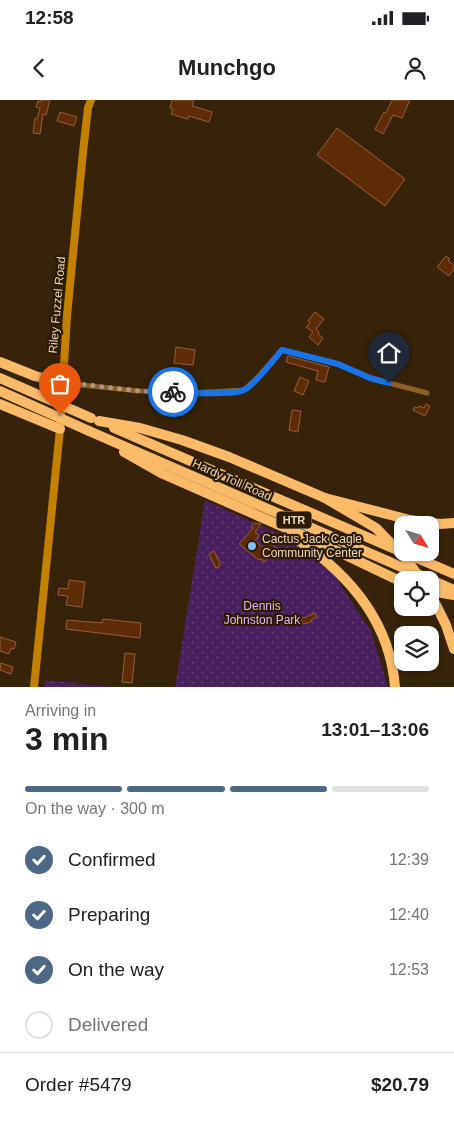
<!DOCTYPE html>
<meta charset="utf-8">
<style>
body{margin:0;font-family:Helvetica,sans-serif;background:#f2f2f2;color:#202124;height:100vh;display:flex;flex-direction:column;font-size:19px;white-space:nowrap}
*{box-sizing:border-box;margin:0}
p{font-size:16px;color:#757577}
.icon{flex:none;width:28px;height:28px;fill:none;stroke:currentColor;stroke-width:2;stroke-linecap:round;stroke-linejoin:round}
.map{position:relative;height:587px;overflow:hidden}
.panel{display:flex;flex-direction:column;background:#fff;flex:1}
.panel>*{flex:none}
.needle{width:32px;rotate:127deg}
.tools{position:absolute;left:394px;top:416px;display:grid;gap:10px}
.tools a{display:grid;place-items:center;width:45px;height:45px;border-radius:10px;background:#fff;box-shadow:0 1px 4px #0004;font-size:25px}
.pin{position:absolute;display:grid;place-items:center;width:42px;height:42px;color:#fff;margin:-51px -21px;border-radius:50% 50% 50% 0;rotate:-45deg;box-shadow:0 0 5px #0007}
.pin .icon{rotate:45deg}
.courier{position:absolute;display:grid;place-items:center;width:50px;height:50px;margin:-25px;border:4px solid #1a73e8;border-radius:50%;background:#fff;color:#222;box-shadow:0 1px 6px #0007}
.overview em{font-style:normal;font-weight:700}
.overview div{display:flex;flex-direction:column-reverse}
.overview{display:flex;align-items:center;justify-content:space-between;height:85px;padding:0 25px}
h1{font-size:32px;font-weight:700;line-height:38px}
.bar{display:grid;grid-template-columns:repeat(4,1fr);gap:8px 5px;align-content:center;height:60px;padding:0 25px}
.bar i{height:6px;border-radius:4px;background:#e0e0e0}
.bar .selected{background:#4d6785}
.bar p{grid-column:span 4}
.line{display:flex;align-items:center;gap:12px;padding:0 25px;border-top:1px solid #e0e0e0}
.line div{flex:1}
ol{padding:0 25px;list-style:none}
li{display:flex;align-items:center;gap:15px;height:55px}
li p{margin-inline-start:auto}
li .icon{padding:5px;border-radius:50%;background:#4d6785;color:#fff;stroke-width:4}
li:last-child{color:#757577}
li i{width:28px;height:28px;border:2px solid #e0e0e0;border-radius:50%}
.status{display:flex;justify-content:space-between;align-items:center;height:35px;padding:0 25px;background:#fff;direction:ltr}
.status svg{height:14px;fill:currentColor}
header{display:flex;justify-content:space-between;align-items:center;height:65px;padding:0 25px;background:#fff;font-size:22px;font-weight:700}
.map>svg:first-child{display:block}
.grass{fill:url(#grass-dots)}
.building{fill:#5e2c04;stroke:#925f40}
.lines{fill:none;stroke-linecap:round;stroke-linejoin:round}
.street{stroke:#8b6126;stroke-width:5}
.secondary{stroke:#c48000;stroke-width:8}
.highway{stroke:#faba68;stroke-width:10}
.highway-bridge{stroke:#faba68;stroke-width:10}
.done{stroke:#ad997f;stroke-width:5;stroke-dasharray:0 9}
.route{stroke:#1a73e8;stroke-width:6}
.poi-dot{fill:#84bcfb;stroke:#2c1a01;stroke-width:2}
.labels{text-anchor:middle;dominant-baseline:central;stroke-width:4.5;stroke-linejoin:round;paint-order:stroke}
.shield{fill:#2c1a01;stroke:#b39f86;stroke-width:1}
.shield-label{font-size:11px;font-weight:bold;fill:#edd8bf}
.street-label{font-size:12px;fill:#edd8bf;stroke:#2c1a01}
.poi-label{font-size:12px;fill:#edd8bf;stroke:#2c1a01;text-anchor:start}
.park-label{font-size:12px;fill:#e3b8fe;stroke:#2c1a01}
</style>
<div class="status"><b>12:58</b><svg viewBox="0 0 49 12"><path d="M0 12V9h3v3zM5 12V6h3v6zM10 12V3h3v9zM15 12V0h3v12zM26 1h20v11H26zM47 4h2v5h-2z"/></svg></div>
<header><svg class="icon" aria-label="back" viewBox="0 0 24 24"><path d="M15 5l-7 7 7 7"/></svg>Munchgo<svg class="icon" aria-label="person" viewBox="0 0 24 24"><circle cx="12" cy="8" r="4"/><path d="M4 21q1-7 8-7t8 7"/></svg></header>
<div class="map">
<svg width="454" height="587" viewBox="0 0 454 587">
<defs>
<pattern id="grass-dots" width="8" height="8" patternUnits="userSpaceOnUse" patternTransform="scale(1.25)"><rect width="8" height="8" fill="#47205c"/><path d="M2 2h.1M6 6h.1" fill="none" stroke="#624072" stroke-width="1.8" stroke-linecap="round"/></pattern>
</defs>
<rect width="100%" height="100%" fill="#362309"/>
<g class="grass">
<path d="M205 400 290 439 334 475 371 531 388 587H175Z"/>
<path d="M45 580 111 587H44Z"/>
</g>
<g class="building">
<path d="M41 0H50L46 15 43 14 40 34 33 33 35 18 37 19 40 8 36 7 38 1 41 2Z"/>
<path d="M172 0H194L192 6 212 12 209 22 189 16 188 19 171 14 173 9 170 8Z"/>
<path d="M392 0H410L402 18 393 15 383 34 375 29 384 12 386 13Z"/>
<path d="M60 12 77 17 74 26 57 21Z"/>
<path d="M337 28 405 79 385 106 317 55Z"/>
<path d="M446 156 450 159 448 161 454 165V169L449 176 437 167Z"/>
<path d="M315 212 324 219 316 229 319 232 318 234 323 238 318 245 309 237 313 232 306 227 310 223 308 221Z"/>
<path d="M176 247 195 250 193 265 174 263Z"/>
<path d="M288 256 329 267 325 282 316 280 318 271 286 262Z"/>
<path d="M300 277 309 281 303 295 294 291Z"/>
<path d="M426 304 430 306 425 316 413 310 415 307 418 308 419 306 424 308Z"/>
<path d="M292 310 301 311 298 332 289 330Z"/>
<path d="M255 423 261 424 255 432 259 435 255 441 264 448 271 438 276 441 273 445 276 448 265 462 261 459 259 460 239 444 253 428 251 427Z"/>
<path d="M214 451 220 463V466L216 468 209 454Z"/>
<path d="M69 480 85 482 82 507 66 505 68 496 58 495 59 488 68 489Z"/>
<path d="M315 513 317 517 311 520V522L303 524 301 519Z"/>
<path d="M103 519 141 523 140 538 66 529 67 520 102 523Z"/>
<path d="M0 537 16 542 14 549 11 548 9 554 0 551Z"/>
<path d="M125 553 135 554 132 583 122 582Z"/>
<path d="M1 563 13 567 11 574 0 570Z"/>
</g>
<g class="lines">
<path class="street" d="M62 283 139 291 190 293 244 290 258 277 282 250 338 264 370 278 427 293"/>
<path class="secondary" d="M34 587 60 329 67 216 83 52 88 8 91 0"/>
<g class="highway">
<path d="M0 262 35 276 62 283"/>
<path d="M0 304 60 329"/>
<path d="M99 321 140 328 182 340 229 357 325 398 410 420 440 424 454 423"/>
<path d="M114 328 397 450"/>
<path d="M89 331 454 490"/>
<path d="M124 352 161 373 320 443 402 482"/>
<path d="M295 438C348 473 390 521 395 587"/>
<path d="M403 452 454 474"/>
<path d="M430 491 454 495"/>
<path d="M430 493 446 525 454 549"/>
</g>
<g class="highway-bridge">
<path d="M0 278 91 318"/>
<path d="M0 291 89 331"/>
<path d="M325 398 376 428 408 461 421 480"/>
</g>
</g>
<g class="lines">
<path class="done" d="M60 314 62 282 139 291 173 292"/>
<path class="route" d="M173 292C186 293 234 295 244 290 255 285 273 260 282 250L338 264 370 278 389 283"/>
</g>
<circle class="poi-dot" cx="252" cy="446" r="5"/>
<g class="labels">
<rect class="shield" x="276.5" y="411.5" width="35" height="17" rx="4"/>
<g class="shield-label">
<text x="294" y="420">HTR</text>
</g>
<g class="street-label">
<text transform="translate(57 205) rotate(-85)">Riley Fuzzel Road</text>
<text transform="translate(232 380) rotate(24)">Hardy Toll Road</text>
</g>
<g class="poi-label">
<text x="262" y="439">Cactus Jack Cagle<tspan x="262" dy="14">Community Center</tspan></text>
</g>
<g class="park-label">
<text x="262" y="506">Dennis<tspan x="262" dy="14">Johnston Park</tspan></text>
</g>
</g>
</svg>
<div class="tools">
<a><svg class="needle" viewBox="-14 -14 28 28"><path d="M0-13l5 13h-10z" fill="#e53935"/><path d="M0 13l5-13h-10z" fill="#757577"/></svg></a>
<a><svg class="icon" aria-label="locate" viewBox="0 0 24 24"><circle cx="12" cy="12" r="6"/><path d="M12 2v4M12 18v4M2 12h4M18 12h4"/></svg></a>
<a><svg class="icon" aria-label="layers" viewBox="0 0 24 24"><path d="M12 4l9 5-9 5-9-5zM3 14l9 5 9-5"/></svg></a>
</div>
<div class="pin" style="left:60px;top:314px;background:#ea580c"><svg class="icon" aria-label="bag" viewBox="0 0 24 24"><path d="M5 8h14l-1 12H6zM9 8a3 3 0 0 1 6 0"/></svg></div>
<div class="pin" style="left:389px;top:283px;background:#1f2937"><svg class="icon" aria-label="home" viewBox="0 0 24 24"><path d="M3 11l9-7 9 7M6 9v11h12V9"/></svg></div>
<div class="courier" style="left:173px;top:292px"><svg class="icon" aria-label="bike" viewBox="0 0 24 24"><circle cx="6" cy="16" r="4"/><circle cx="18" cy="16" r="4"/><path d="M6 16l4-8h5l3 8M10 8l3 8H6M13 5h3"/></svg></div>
</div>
<section class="panel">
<div class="overview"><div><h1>3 min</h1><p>Arriving in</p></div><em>13:01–13:06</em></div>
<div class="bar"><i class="selected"></i><i class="selected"></i><i class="selected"></i><i></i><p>On the way · 300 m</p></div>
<ol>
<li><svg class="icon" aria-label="check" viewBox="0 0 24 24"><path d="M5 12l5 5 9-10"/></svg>Confirmed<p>12:39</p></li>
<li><svg class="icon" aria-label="check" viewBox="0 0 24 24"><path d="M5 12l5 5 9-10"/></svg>Preparing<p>12:40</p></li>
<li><svg class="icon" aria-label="check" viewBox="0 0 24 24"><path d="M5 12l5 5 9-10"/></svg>On the way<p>12:53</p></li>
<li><i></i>Delivered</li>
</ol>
<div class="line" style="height:65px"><div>Order #5479</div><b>$20.79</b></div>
</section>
